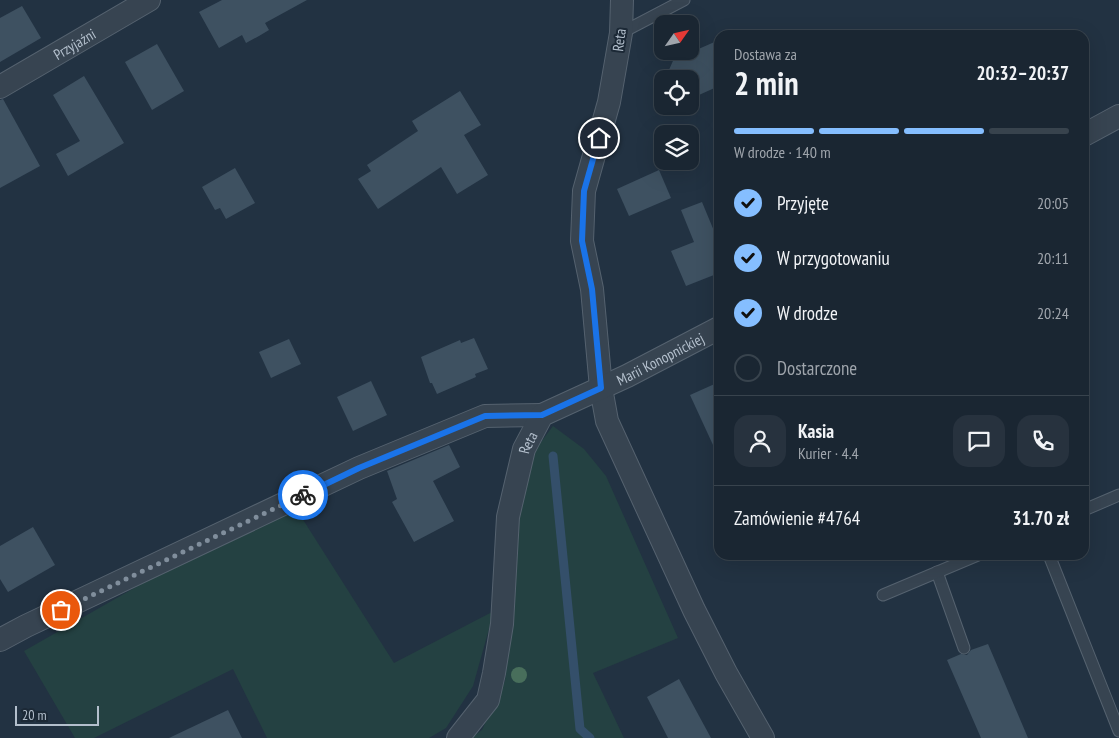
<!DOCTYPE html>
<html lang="pl">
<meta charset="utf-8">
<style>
body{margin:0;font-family:"PT Sans Narrow",sans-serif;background:#27323e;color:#f1f3f6;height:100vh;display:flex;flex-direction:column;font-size:19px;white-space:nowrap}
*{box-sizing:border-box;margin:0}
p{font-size:16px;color:#9fa5ac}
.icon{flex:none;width:28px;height:28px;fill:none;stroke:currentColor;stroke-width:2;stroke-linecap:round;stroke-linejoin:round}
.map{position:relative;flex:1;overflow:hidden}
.drawer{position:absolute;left:714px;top:30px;width:375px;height:530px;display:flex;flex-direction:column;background:#1a2632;border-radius:15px;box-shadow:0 5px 20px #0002,0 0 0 1px #38434d}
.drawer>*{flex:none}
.needle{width:32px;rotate:56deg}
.tools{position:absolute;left:654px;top:15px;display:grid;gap:10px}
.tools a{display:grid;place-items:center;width:45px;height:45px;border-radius:10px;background:#1a2632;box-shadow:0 5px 20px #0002,0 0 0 1px #38434d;font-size:25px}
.scale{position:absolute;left:15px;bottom:12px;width:84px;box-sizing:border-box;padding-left:5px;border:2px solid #b3bfcc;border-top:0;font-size:14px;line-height:18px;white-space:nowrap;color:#b3bfcc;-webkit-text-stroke:4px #1c2936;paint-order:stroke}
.pin{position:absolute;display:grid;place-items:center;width:42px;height:42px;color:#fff;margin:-21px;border:2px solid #fff;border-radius:50%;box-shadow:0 1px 5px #0007}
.courier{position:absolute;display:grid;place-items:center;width:50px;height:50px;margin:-25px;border:4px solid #1a73e8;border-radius:50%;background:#fff;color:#222;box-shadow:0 1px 6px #0007}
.summary em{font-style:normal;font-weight:700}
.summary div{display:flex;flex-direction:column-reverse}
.summary{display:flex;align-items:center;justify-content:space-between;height:85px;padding:0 20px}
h1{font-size:32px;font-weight:700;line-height:38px}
.bar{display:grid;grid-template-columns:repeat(4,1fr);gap:8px 5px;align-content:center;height:60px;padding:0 20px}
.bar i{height:6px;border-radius:4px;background:#38434d}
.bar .on{background:#85beff}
.bar p{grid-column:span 4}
.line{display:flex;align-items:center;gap:12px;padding:0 20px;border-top:1px solid #38434d}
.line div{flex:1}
.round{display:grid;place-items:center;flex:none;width:52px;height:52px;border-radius:15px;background:#27323e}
ol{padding:0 20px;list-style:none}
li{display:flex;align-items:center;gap:15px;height:55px}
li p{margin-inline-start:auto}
li .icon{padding:5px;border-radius:50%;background:#85beff;color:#111;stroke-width:4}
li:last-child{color:#9fa5ac}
li i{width:28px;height:28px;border:2px solid #38434d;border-radius:50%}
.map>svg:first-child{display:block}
.green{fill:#244142}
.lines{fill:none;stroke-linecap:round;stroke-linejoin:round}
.stream{stroke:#344f6a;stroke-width:9}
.building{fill:#3e5161}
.lane-casing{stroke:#55626f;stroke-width:13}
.street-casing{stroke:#55626f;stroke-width:24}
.lane{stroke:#374451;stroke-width:11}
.street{stroke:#374451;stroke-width:22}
.tree{fill:#486e5b}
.done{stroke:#808e9c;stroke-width:5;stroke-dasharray:0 9}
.route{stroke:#1a73e8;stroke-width:6}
.labels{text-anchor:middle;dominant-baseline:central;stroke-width:4;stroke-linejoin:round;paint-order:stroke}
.street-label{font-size:15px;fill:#b3bfcc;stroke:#1c2936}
</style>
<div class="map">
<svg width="1119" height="738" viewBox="0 0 1119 738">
<rect width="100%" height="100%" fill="#223242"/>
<g class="green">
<path d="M553 426 584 449 606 476 678 638 593 673 624 738H471L482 730 505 681 516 517 529 458Z"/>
<path d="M295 507 394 663 494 611 473 686 446 728 429 738H267L233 669 94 738H75L24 651 150 579Z"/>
</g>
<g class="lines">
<path class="stream" d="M553 456 580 729 590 738"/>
</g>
<g class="building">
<path d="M222 0H307L265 23 269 30 259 36 246 43 242 35 219 48 199 12Z"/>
<path d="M22 6 41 38 0 62V18Z"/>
<path d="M719 40V86L690 99V79H665L676 54 683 51H694Z"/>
<path d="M157 44 184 91 152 110 125 62Z"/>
<path d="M84 76 124 143 68 176 56 154 80 141 53 95Z"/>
<path d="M460 91 481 125 464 135 488 175 457 194 441 167 378 209 358 179 371 171 367 165 418 131 412 121Z"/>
<path d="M3 99 40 166 0 188V100Z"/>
<path d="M235 168 255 203 226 219 220 208 215 210 202 187Z"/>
<path d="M659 170 671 198 629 216 617 189Z"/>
<path d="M702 202 719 243V273L686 286 671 251 694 242 681 210Z"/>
<path d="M474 338 488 369 475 374 476 377 437 394 432 383H430L421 357 460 340 461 343Z"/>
<path d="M289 339 301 364 271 378 259 352Z"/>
<path d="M371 381 387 415 353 431 337 397Z"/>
<path d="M719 382V458L690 395Z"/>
<path d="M449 445 460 467 433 481 454 521 414 542 392 502 397 499 387 471Z"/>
<path d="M33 527 55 565 8 592 0 579V546Z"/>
<path d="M988 644 994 658 1028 738H981L947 660 961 654 967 655 971 650Z"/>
<path d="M679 679 711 738H668L647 697Z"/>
<path d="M228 710 242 738H169Z"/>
</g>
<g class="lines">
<defs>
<g id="lane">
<path d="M621 33 684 0"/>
<path d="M1084 510 1119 495"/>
<path d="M1049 555 1119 731"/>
<path d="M937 572 964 648"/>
<path d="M883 595 978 555"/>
</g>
<g id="street">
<path d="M622 0 621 33 609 102 584 191 582 241 592 289 601 388 607 421 694 610 726 673 763 738"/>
<path id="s1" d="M0 87 149 0"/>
<path d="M1084 135 1119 116"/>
<path d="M0 640 26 626 359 468 485 416 542 415"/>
<path id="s2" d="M458 738 488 700 494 673 502 624 508 517 524 449 542 415 627 376 719 328"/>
</g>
</defs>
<use href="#lane" class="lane-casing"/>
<use href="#street" class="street-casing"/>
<use href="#lane" class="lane"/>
<use href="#street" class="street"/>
</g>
<circle class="tree" cx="519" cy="675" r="8"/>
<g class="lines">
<path class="done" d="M61 610 303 495"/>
<path class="route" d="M303 495 359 468 485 416 542 415 601 388 592 289 582 241 584 191 599 138"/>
</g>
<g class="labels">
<g class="street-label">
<text transform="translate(619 40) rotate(-83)">Reta</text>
<text stroke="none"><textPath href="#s1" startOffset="86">Przyjaźni</textPath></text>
<text stroke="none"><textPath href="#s2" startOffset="472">Marii Konopnickiej</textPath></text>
<text stroke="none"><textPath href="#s2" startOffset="310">Reta</textPath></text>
</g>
</g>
</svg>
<div class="tools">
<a><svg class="needle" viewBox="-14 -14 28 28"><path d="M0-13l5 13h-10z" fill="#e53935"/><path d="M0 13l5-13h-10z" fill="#9fa5ac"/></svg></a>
<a><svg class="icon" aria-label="locate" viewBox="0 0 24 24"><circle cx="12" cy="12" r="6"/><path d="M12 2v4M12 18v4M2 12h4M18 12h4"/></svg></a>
<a><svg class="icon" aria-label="layers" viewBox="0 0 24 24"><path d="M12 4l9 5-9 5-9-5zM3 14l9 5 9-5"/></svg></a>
</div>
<div class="scale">20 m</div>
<div class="pin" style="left:61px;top:610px;background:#ea580c"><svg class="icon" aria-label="bag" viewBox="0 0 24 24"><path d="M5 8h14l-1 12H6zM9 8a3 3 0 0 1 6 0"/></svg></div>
<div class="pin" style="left:599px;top:138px;background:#1f2937"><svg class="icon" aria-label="home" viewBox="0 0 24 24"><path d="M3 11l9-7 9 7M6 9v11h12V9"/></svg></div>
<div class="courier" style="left:303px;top:495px"><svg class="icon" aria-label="bike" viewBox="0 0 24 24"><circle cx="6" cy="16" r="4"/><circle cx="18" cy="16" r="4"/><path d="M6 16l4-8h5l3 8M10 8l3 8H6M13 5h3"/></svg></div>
<section class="drawer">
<div class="summary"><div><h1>2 min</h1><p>Dostawa za</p></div><em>20:32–20:37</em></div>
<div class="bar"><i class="on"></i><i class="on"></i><i class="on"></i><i></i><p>W drodze · 140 m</p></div>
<ol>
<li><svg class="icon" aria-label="check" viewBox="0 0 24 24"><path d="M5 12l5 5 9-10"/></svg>Przyjęte<p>20:05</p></li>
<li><svg class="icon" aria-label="check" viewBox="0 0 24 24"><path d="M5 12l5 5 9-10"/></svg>W przygotowaniu<p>20:11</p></li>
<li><svg class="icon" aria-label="check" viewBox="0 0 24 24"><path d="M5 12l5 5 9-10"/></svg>W drodze<p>20:24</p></li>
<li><i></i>Dostarczone</li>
</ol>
<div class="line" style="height:90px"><a class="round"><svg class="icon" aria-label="person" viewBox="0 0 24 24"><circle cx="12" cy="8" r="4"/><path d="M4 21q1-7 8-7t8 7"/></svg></a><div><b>Kasia</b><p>Kurier · 4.4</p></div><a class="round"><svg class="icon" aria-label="chat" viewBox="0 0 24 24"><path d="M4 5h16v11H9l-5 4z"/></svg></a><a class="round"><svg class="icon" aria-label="phone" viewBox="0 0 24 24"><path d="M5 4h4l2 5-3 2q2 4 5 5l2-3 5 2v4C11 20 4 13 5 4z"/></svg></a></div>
<div class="line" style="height:65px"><div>Zamówienie #4764</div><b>31.70 zł</b></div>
</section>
</div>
